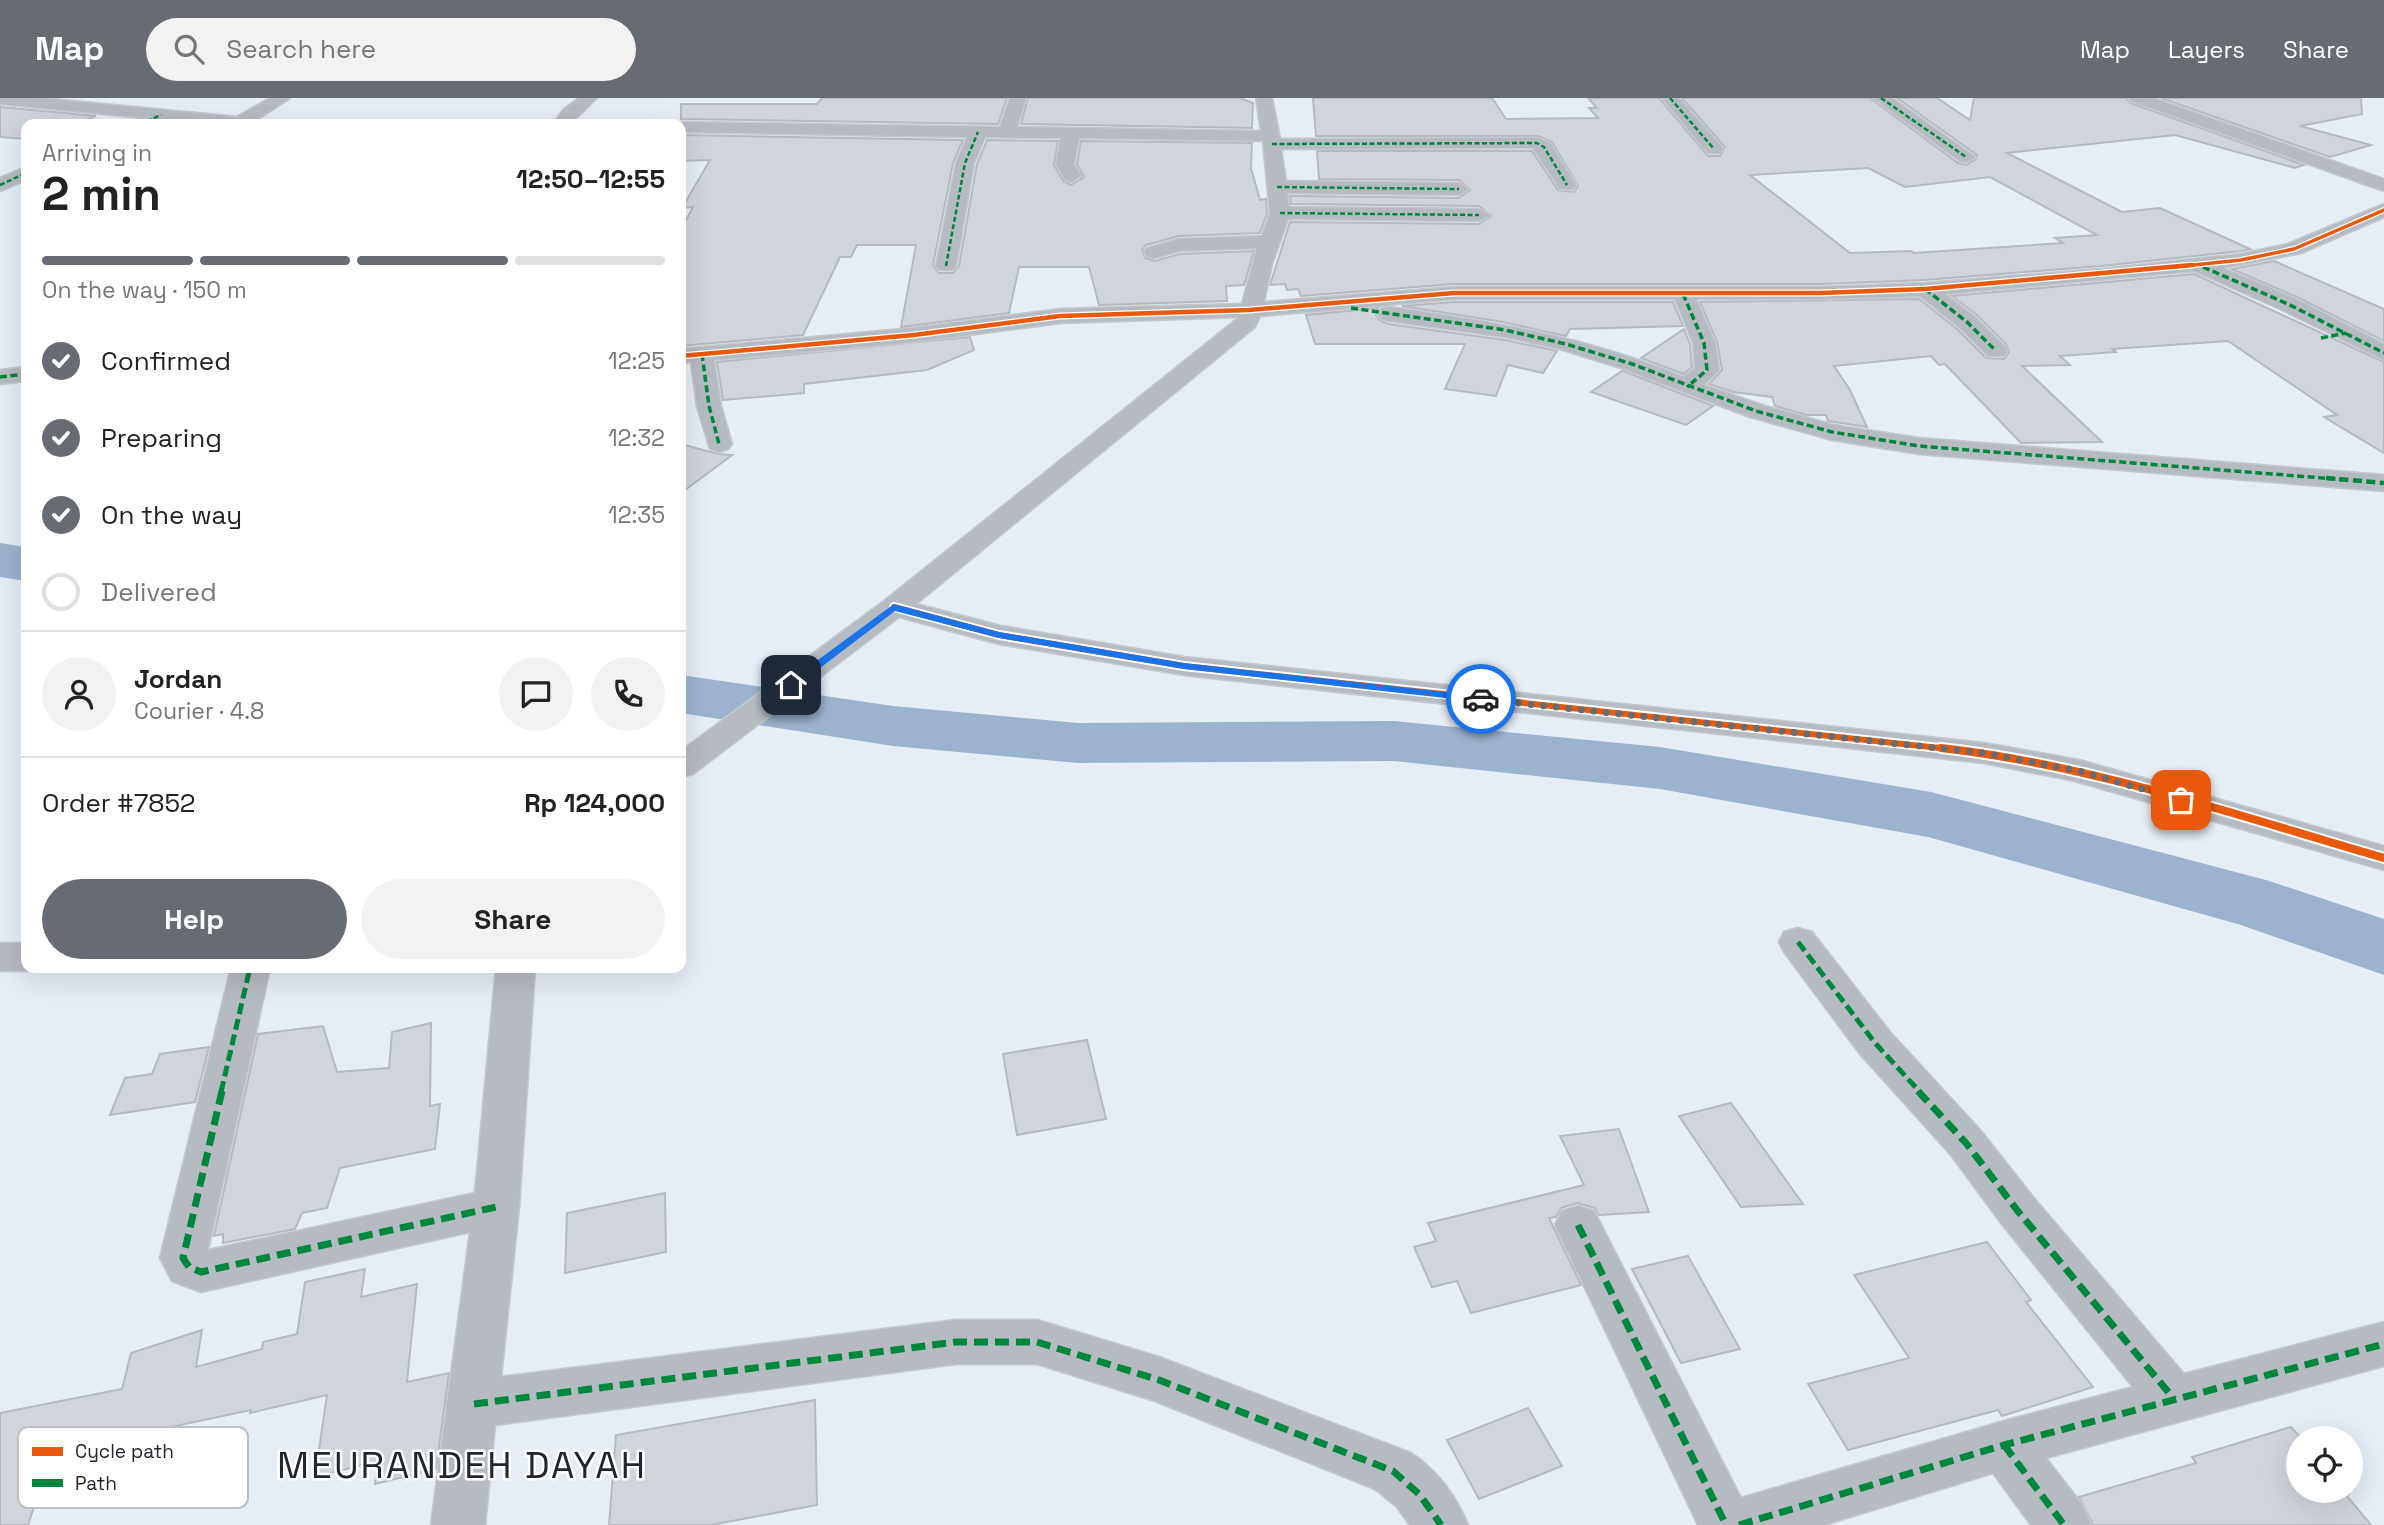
<!DOCTYPE html>
<meta charset="utf-8">
<style>
body{margin:0;font-family:"Space Grotesk",sans-serif;background:#f2f2f2;color:#222;height:100vh;display:flex;flex-direction:column;font-size:26px;white-space:nowrap}
*{box-sizing:border-box;margin:0}
p{font-size:23px;color:#767676}
.icon{flex:none;width:38px;height:38px;fill:none;stroke:currentColor;stroke-width:2;stroke-linecap:round;stroke-linejoin:round}
.map{position:relative;flex:1;overflow:hidden}
.panel{position:absolute;left:21px;top:21px;width:665px;height:854px;display:flex;flex-direction:column;background:#fff;border-radius:14px;box-shadow:0 7px 28px #0002}
.panel>*{flex:none}
.fabs{position:absolute;left:2286px;top:1328px;display:grid;gap:14px}
.fabs a{display:grid;place-items:center;width:77px;height:77px;border-radius:50%;background:#fff;box-shadow:0 7px 28px #0002;font-size:35px}
.pin{position:absolute;display:grid;place-items:center;width:60px;height:60px;color:#fff;margin:-30px;border-radius:14px;box-shadow:0 4px 10px #0006}
.courier{position:absolute;display:grid;place-items:center;width:70px;height:70px;margin:-35px;border:5px solid #1a73e8;border-radius:50%;background:#fff;color:#222;box-shadow:0 2px 9px #0007}
.overview em{font-style:normal;font-weight:700}
.overview div{display:flex;flex-direction:column-reverse}
.overview{display:flex;align-items:center;justify-content:space-between;height:119px;padding:0 21px}
h1{font-size:46px;font-weight:700;line-height:52px}
.bar{display:grid;grid-template-columns:repeat(4,1fr);gap:10px 7px;align-content:center;height:84px;padding:0 21px}
.bar i{height:9px;border-radius:5px;background:#e0e0e0}
.bar .on{background:#676c72}
.bar p{grid-column:span 4}
.line{display:flex;align-items:center;gap:18px;padding:0 21px;border-top:2px solid #e0e0e0}
.line div{flex:1}
.round{display:grid;place-items:center;flex:none;width:74px;height:74px;border-radius:37px;background:#f2f2f2}
ol{padding:0 21px;list-style:none}
li{display:flex;align-items:center;gap:21px;height:77px}
li p{margin-inline-start:auto}
li .icon{padding:7px;border-radius:50%;background:#676c72;color:#fff;stroke-width:4}
li:last-child{color:#767676}
li i{width:38px;height:38px;border:4px solid #e0e0e0;border-radius:50%}
.primary-button{display:flex;gap:14px;margin-top:auto;padding:14px 21px}
.primary-button a{flex:1;height:80px;border-radius:42px;background:#676c72;color:#fff;font-size:28px;font-weight:700;line-height:80px;text-align:center}
.primary-button a+a{background:#f2f2f2;color:#222}
header{display:flex;align-items:center;gap:42px;box-sizing:border-box;height:98px;padding:0 35px;background:#676c72;color:#fff}
header strong{font-size:33px}
nav{display:flex;gap:38px;margin-inline-start:auto;font-size:24px}
.search{width:490px;height:63px;background:#f2f2f2;display:flex;align-items:center;gap:18px;box-sizing:border-box;padding:0 24px;border-radius:38px;color:#767676;font-size:26px}
.map>svg:first-child{display:block}
.lines{fill:none;stroke-linecap:round;stroke-linejoin:round}
.river{fill:#9cb3cf;fill-rule:evenodd}
.building{fill:#d0d5dc;stroke:#b5bac0;stroke-width:2;fill-rule:evenodd}
.street-casing{stroke:#c4c9cf;stroke-width:3}
.street{fill:#b6bbc1;fill-rule:evenodd}
.quiet-far4{stroke:#00873e;stroke-width:2.5;stroke-dasharray:5 2.5;stroke-linecap:butt}
.quiet-far3{stroke:#00873e;stroke-width:3.5;stroke-dasharray:7 3.5;stroke-linecap:butt}
.quiet-far2{stroke:#00873e;stroke-width:4.5;stroke-dasharray:9 4.5;stroke-linecap:butt}
.quiet-far1{stroke:#00873e;stroke-width:5;stroke-dasharray:11 5;stroke-linecap:butt}
.quiet{stroke:#00873e;stroke-width:7;stroke-dasharray:14 7;stroke-linecap:butt}
.cycleway-far3-casing{stroke:#fff;stroke-width:6}
.cycleway-far2-casing{stroke:#fff;stroke-width:7}
.cycleway-far1-casing{stroke:#fff;stroke-width:10}
.cycleway-casing{stroke:#fff;stroke-width:12}
.cycleway-far3{stroke:#e8590c;stroke-width:3.5}
.cycleway-far2{stroke:#e8590c;stroke-width:4.5}
.cycleway-far1{stroke:#e8590c;stroke-width:6}
.cycleway{stroke:#e8590c;stroke-width:8}
.route{fill:#1a73e8}
.done{stroke:#676c72;stroke-width:7;stroke-dasharray:0 12.6}
.labels{text-anchor:middle;dominant-baseline:central;stroke-width:5;stroke-linejoin:round;paint-order:stroke}
.near-quarter-label{font-size:37px;letter-spacing:2px;fill:#22262c;stroke:#fff}
.key{fill:#fff;stroke:#bdbec0;stroke-width:2}
.key-label{font-size:19px;fill:#22262c}
</style>
<header>
<strong>Map</strong>
<div class="search"><svg class="icon" aria-label="search" viewBox="0 0 24 24"><circle cx="10" cy="10" r="6"/><path d="M15 15l6 6"/></svg>Search here</div>
<nav><a>Map</a><a>Layers</a><a>Share</a></nav>
</header>
<div class="map">
<svg width="2384" height="1427" viewBox="0 0 2384 1427">
<rect width="100%" height="100%" fill="#e6edf5"/>
<g class="lines">
<g class="river">
<path d="M0 445 26 449V483L0 479Z"/>
<path d="M681 577 893 608 1077 625 1394 623 1660 649 1931 694 2266 782 2384 821V877L2241 827 1928 739 1660 691 1394 663 1077 665 893 648 681 615Z"/>
</g>
</g>
<g class="building">
<path d="M822 0H1007L998 26 681 21V6H817Z"/>
<path d="M1028 0H1240L1253 5 1252 30 1021 26Z"/>
<path d="M1313 0H1492L1506 21 1598 20 1589 10H1597L1588 0H1659L1708 58H1720L1725 49 1682 0H1870L1958 65 1966 67 1976 61 1977 57 1897 0H1937L1970 22 1974 0H2126L2130 5 2304 67 2295 70 2175 37 2007 55 2122 114 2160 110 2250 151 2241 153 2101 168 1925 182 1821 186H1454L1301 198 1298 191 1287 192 1285 186 1270 187 1290 124 1479 126 1491 118 1479 108 1291 106 1290 98H1296L1459 100 1470 92 1459 82 1319 81 1317 53H1532L1558 92 1574 94 1578 88 1552 44 1538 38H1316ZM1868 70 1905 89 1990 79 2097 137 2055 140 2063 145 1914 155 1911 153 1850 155 1750 77Z"/>
<path d="M2161 0H2361L2362 16 2300 28 2371 47 2330 59Z"/>
<path d="M0 9 96 18 76 26H26V41L0 39Z"/>
<path d="M681 37 963 42 953 65 933 167 939 175H953L959 168 977 66 987 42 1058 43 1054 67 1063 83 1071 87 1084 79 1077 66 1081 43 1252 45 1251 70 1260 102 1266 101 1267 115 1260 135 1179 138 1146 147 1142 152 1145 160 1155 163 1180 156 1254 153 1244 187 1226 188 1227 203 1099 207 1089 169H1019L1009 215 901 229 916 147H857L851 159H840L803 237 681 248V132L693 109 682 110 710 62 681 63Z"/>
<path d="M2274 163 2384 211V243L2297 199 2232 171Z"/>
<path d="M2194 176 2384 264V355L2324 319 2337 317 2228 243 2112 251 2116 254 2060 258 2070 267 2022 268 2102 344 2021 345 1945 266 1939 267 1931 258 1834 268 1850 292 1867 329 1835 324 1828 323 1826 317H1807L1775 308 1772 299 1733 294 1709 286 1722 272 1717 244 1700 204 1919 201 1957 231 1986 260 2004 261 2009 254 2006 246 1977 217 1952 198Z"/>
<path d="M1454 204H1673L1683 228 1570 231 1566 238 1503 224 1402 208Z"/>
<path d="M1378 210 1376 217 1379 222 1388 226 1505 242 1557 253 1543 275 1508 267 1496 298 1445 291 1465 246H1315L1306 217Z"/>
<path d="M1684 231 1690 246 1692 269 1684 276 1641 260Z"/>
<path d="M970 239 974 252 927 272 804 286V295L723 302 717 264Z"/>
<path d="M1622 273H1623L1713 308 1686 327 1591 294Z"/>
<path d="M681 346 718 356 732 357 681 395Z"/>
<path d="M431 925 430 1008 440 1006 435 1051 340 1070 327 1110 302 1115 295 1131 223 1145V1136L214 1138 258 936 323 928 337 974 389 970 392 934Z"/>
<path d="M1087 942 1106 1021 1017 1037 1003 956Z"/>
<path d="M209 949 195 1004 110 1017 125 980 152 976 160 956Z"/>
<path d="M1731 1005 1803 1106 1741 1109 1679 1018Z"/>
<path d="M1619 1031 1649 1114 1599 1117 1595 1110 1577 1105 1561 1110 1556 1119 1549 1120 1581 1187 1471 1215 1457 1183 1432 1189 1414 1149 1436 1143 1428 1125 1584 1087 1560 1038Z"/>
<path d="M665 1095 666 1154 565 1175 567 1115Z"/>
<path d="M1987 1144 2031 1202 2026 1204 2093 1289 2002 1318 1998 1312 1848 1352 1808 1286 1909 1260 1854 1177Z"/>
<path d="M1688 1158 1740 1251 1681 1265 1632 1171Z"/>
<path d="M365 1171 361 1199 417 1186 407 1284 449 1275 436 1371 375 1386 378 1363 315 1379 327 1297 250 1315 251 1312 52 1354 28 1427H0V1315L122 1291 131 1255 202 1232 196 1269 262 1251 263 1244 297 1236 305 1184Z"/>
<path d="M815 1302 817 1407 711 1427H609L616 1337Z"/>
<path d="M1528 1310 1562 1368 1479 1401 1447 1342Z"/>
<path d="M2291 1329 2301 1340H2298V1393H2347L2349 1396 2346 1397 2371 1427H2093L2079 1399 2196 1365 2192 1359Z"/>
</g>
<g class="lines">
<defs>
<g id="street">
<path d="M0 0H41L237 19 270 0H290L258 21 265 26H207L0 6Z"/>
<path d="M579 0H597L570 26H553L564 11Z"/>
<path d="M1010 0H1026L1017 29 1261 33 1256 0H1272L1280 41 1537 40 1550 45 1576 87 1574 91H1560L1533 50 1281 51 1286 83 1459 85 1468 91 1459 97 1287 95 1289 109 1479 111 1489 117 1479 123 1288 121 1272 166 1264 204 1454 189H1821L1925 185 2101 171 2241 156 2288 146 2384 106V119L2301 155 2223 170 2296 201 2384 246V262L2280 211 2194 173 1945 196 1975 219 2004 248 2007 253 2004 258H1988L1959 229 1920 198 1821 201H1696L1715 245 1719 272 1704 287 1765 308 1834 327 1919 340 2384 377V393L1919 356 1832 342 1747 318 1624 271 1560 251 1505 239 1389 223 1381 221 1378 216 1381 211 1389 209C1495 224 1584 238 1684 279L1695 270 1693 245 1675 201H1454L1260 218 1255 229 916 506 1001 528 1184 559 1984 645 2079 662 2384 748V772L2075 683 1984 665 1184 577 999 546 899 519 693 676 681 679V653L884 503 1237 221 1238 219 1060 225 914 244 714 262 721 308 732 346 728 351 719 354 710 351 697 308 691 264 681 265V251L914 230 1060 211 1242 206 1257 150 1180 153 1154 160 1147 158 1144 154 1147 150 1179 141 1262 138 1270 115 1263 43 1079 40 1074 66 1081 78 1072 84 1065 82 1056 66 1061 40 985 39 974 65 956 168 953 172H939L936 168 956 65 967 39 681 34V26H674L681 24 1000 29Z"/>
<path d="M1662 0H1679L1720 47 1723 51 1720 55H1708Z"/>
<path d="M1873 0H1892L1975 59 1966 64 1960 63Z"/>
<path d="M2129 0H2153L2384 81V93L2131 3Z"/>
<path d="M26 69V82L0 93V80Z"/>
<path d="M26 269V283L0 286V272Z"/>
<path d="M1798 830 1812 834 1890 934 1981 1033 2033 1099 2184 1276 2384 1224V1268L2046 1360 2083 1408 2091 1427H2031L1993 1375 1824 1427H1698L1555 1127 1562 1113 1578 1108 1594 1113 1741 1400 2004 1323 2133 1289 2001 1125 1951 1057 1860 956 1784 854 1779 844 1784 834Z"/>
<path d="M0 845H26V870H36L26 873H0Z"/>
<path d="M231 870H270L208 1152 475 1095 496 870H535L519 1109 501 1279 956 1222H1037L1159 1259 1411 1355C1438 1373 1456 1398 1468 1427H1410L1396 1408 1375 1391 1155 1303 1037 1266H956L495 1327 485 1427H431L470 1134 201 1194 172 1183 160 1160Z"/>
</g>
</defs>
<use href="#street" class="street-casing"/>
<use href="#street" class="street"/>
<g class="quiet-far4">
<path d="M1670 0 1714 51"/>
<path d="M1881 0 1966 59"/>
<path d="M140 26 161 17"/>
<path d="M1272 46 1537 45 1544 49 1567 87"/>
<path d="M0 87 26 75"/>
<path d="M1277 89 1459 91"/>
<path d="M1280 115 1479 117"/>
<path d="M946 168 965 65 978 34"/>
</g>
<g class="quiet-far3">
<path d="M2203 169 2288 206 2384 255"/>
<path d="M1925 191 1967 224 1996 253"/>
<path d="M1683 196 1704 245 1707 272 1687 289"/>
<path d="M1351 210 1505 232 1566 246 1632 266 1756 313 1832 334 1919 348 2348 382"/>
<path d="M2321 240 2346 235"/>
<path d="M702 256 709 308 719 346"/>
<path d="M0 279 26 276"/>
</g>
<path class="quiet-far2" d="M2326 380 2384 385"/>
<g class="quiet-far1">
<path d="M1798 844 1875 945 1920 994"/>
<path d="M221 994 250 870"/>
</g>
<g class="quiet">
<path d="M222 993 183 1160 189 1169 201 1174 496 1109"/>
<path d="M1918 993 1966 1045 2017 1112 2174 1301"/>
<path d="M1578 1127 1726 1427"/>
<path d="M474 1306 956 1244H1037L1159 1282 1393 1373 1420 1397 1441 1427"/>
<path d="M2004 1347 2064 1427"/>
<path d="M1739 1427 2004 1347 2384 1246"/>
</g>
<defs>
<path id="cycleway-far3" d="M2175 169 2241 162 2294 151 2384 112"/>
<path id="cycleway-far2" d="M681 258 914 237 1060 218 1249 212 1454 195H1821L1925 191 2192 167"/>
<path id="cycleway-far1" d="M894 509 999 537 1184 568 1958 652"/>
<path id="cycleway" d="M1941 650C2093 667 2238 718 2384 760"/>
</defs>
<use href="#cycleway-far3" class="cycleway-far3-casing"/>
<use href="#cycleway-far2" class="cycleway-far2-casing"/>
<use href="#cycleway-far1" class="cycleway-far1-casing"/>
<use href="#cycleway" class="cycleway-casing"/>
<use href="#cycleway-far3" class="cycleway-far3"/>
<use href="#cycleway-far2" class="cycleway-far2"/>
<use href="#cycleway-far1" class="cycleway-far1"/>
<use href="#cycleway" class="cycleway"/>
</g>
<path class="route" d="M894 506 999 534 1184 565 1481 598 1487 601 1481 604 1184 571 999 540 895 513 795 589H788V584Z"/>
<g class="lines">
<path class="done" d="M1481 601 1984 655 2079 673 2181 702"/>
</g>
<g class="labels">
<g class="near-quarter-label">
<text x="462" y="1367">MEURANDEH DAYAH</text>
</g>
</g>
<rect x="18" y="1329" width="230" height="81" rx="10" class="key"/>
<rect x="32" y="1349" width="31" height="9" fill="#e8590c"/>
<rect x="32" y="1381" width="31" height="8" fill="#00873e"/>
<g class="key-label">
<text x="75" y="1360">Cycle path</text>
<text x="75" y="1392">Path</text>
</g>
</svg>
<div class="fabs">
<a><svg class="icon" aria-label="locate" viewBox="0 0 24 24"><circle cx="12" cy="12" r="6"/><path d="M12 2v4M12 18v4M2 12h4M18 12h4"/></svg></a>
</div>
<div class="pin" style="left:2181px;top:702px;background:#ea580c"><svg class="icon" aria-label="bag" viewBox="0 0 24 24"><path d="M5 8h14l-1 12H6zM9 8a3 3 0 0 1 6 0"/></svg></div>
<div class="pin" style="left:791px;top:587px;background:#1f2937"><svg class="icon" aria-label="home" viewBox="0 0 24 24"><path d="M3 11l9-7 9 7M6 9v11h12V9"/></svg></div>
<div class="courier" style="left:1481px;top:601px"><svg class="icon" aria-label="car" viewBox="0 0 24 24"><path d="M5 17H2v-5l4-1 3-4h7l3 4 3 1v5h-3M9 17h6M6 11h13"/><circle cx="7" cy="17" r="2"/><circle cx="17" cy="17" r="2"/></svg></div>
<section class="panel">
<div class="overview"><div><h1>2 min</h1><p>Arriving in</p></div><em>12:50–12:55</em></div>
<div class="bar"><i class="on"></i><i class="on"></i><i class="on"></i><i></i><p>On the way · 150 m</p></div>
<ol>
<li><svg class="icon" aria-label="check" viewBox="0 0 24 24"><path d="M5 12l5 5 9-10"/></svg>Confirmed<p>12:25</p></li>
<li><svg class="icon" aria-label="check" viewBox="0 0 24 24"><path d="M5 12l5 5 9-10"/></svg>Preparing<p>12:32</p></li>
<li><svg class="icon" aria-label="check" viewBox="0 0 24 24"><path d="M5 12l5 5 9-10"/></svg>On the way<p>12:35</p></li>
<li><i></i>Delivered</li>
</ol>
<div class="line" style="height:126px"><a class="round"><svg class="icon" aria-label="person" viewBox="0 0 24 24"><circle cx="12" cy="8" r="4"/><path d="M4 21q1-7 8-7t8 7"/></svg></a><div><b>Jordan</b><p>Courier · 4.8</p></div><a class="round"><svg class="icon" aria-label="chat" viewBox="0 0 24 24"><path d="M4 5h16v11H9l-5 4z"/></svg></a><a class="round"><svg class="icon" aria-label="phone" viewBox="0 0 24 24"><path d="M5 4h4l2 5-3 2q2 4 5 5l2-3 5 2v4C11 20 4 13 5 4z"/></svg></a></div>
<div class="line" style="height:91px"><div>Order #7852</div><b>Rp 124,000</b></div>
<div class="primary-button"><a>Help</a><a>Share</a></div>
</section>
</div>
